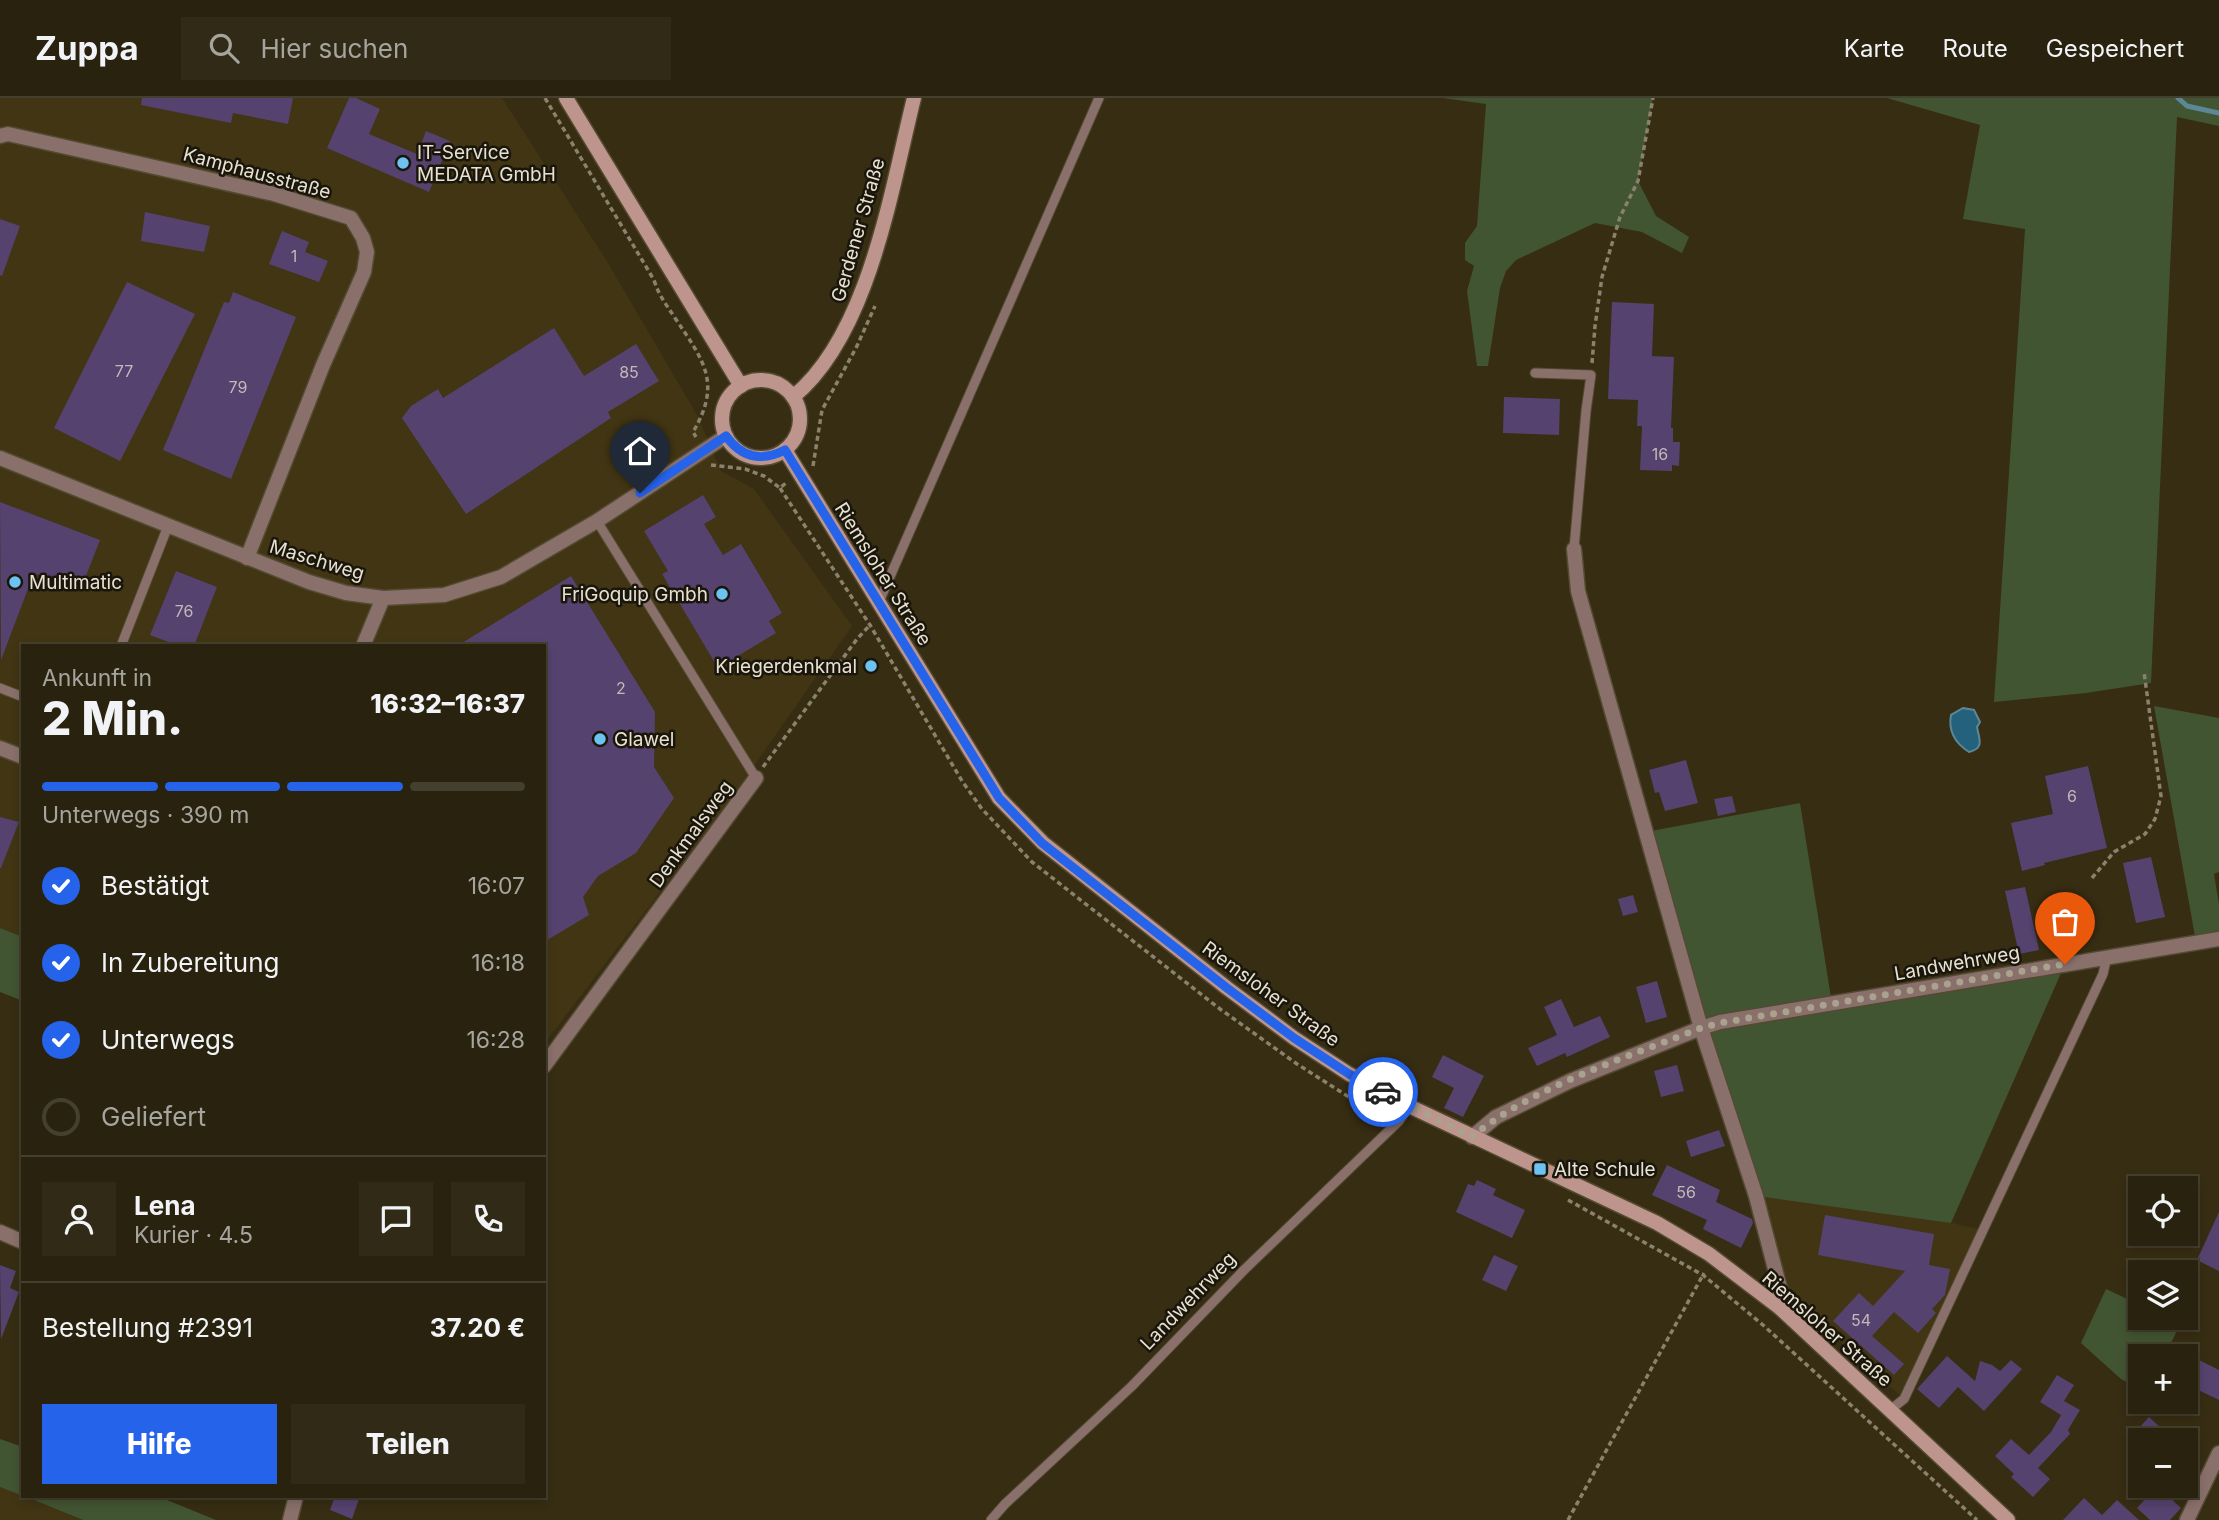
<!DOCTYPE html>
<html lang="de">
<meta charset="utf-8">
<style>
body{margin:0;font-family:Inter,sans-serif;background:#312a17;color:#f1f3f6;height:100vh;display:flex;flex-direction:column;font-size:26px;white-space:nowrap}
*{box-sizing:border-box;margin:0}
p{font-size:23px;color:#a5a49e}
.icon{flex:none;width:38px;height:38px;fill:none;stroke:currentColor;stroke-width:2;stroke-linecap:round;stroke-linejoin:round}
.map{position:relative;flex:1;overflow:hidden}
.panel{position:absolute;left:21px;top:546px;width:525px;height:854px;display:flex;flex-direction:column;background:#29220e;border-radius:0px;box-shadow:0 4px 10px #0003,0 0 0 2px #453f2e}
.panel>*{flex:none}
.tools{position:absolute;left:2128px;top:1078px;display:grid;gap:14px}
.tools a{display:grid;place-items:center;width:70px;height:70px;border-radius:0px;background:#29220e;box-shadow:0 4px 10px #0003,0 0 0 2px #453f2e;font-size:35px}
.pin{position:absolute;display:grid;place-items:center;width:60px;height:60px;color:#fff;margin:-72px -30px;border-radius:50% 50% 50% 0;rotate:-45deg;box-shadow:0 0 7px #0007}
.pin .icon{rotate:45deg}
.courier{position:absolute;display:grid;place-items:center;width:70px;height:70px;margin:-35px;border:5px solid #2563eb;border-radius:50%;background:#fff;color:#222;box-shadow:0 2px 9px #0007}
.summary em{font-style:normal;font-weight:800}
.summary div{display:flex;flex-direction:column-reverse}
.summary{display:flex;align-items:center;justify-content:space-between;height:119px;padding:0 21px}
h1{font-size:46px;font-weight:800;line-height:52px}
.bar{display:grid;grid-template-columns:repeat(4,1fr);gap:10px 7px;align-content:center;height:84px;padding:0 21px}
.bar i{height:9px;border-radius:5px;background:#453f2e}
.bar .active{background:#2563eb}
.bar p{grid-column:span 4}
.line{display:flex;align-items:center;gap:18px;padding:0 21px;border-top:2px solid #453f2e}
.line div{flex:1}
.round{display:grid;place-items:center;flex:none;width:74px;height:74px;border-radius:0px;background:#312a17}
ol{padding:0 21px;list-style:none}
li{display:flex;align-items:center;gap:21px;height:77px}
li p{margin-inline-start:auto}
li .icon{padding:7px;border-radius:50%;background:#2563eb;color:#fff;stroke-width:4}
li:last-child{color:#a5a49e}
li i{width:38px;height:38px;border:4px solid #453f2e;border-radius:50%}
.primary-button{display:flex;gap:14px;margin-top:auto;padding:14px 21px}
.primary-button a{flex:1;height:80px;border-radius:0px;background:#2563eb;color:#fff;font-size:28px;font-weight:800;line-height:80px;text-align:center}
.primary-button a+a{background:#312a17;color:#f1f3f6}
header{display:flex;align-items:center;gap:42px;box-sizing:border-box;height:98px;padding:0 35px;background:#29220e;border-bottom:2px solid #453f2e}
header strong{font-size:33px}
nav{display:flex;gap:38px;margin-inline-start:auto;font-size:24px}
.search{width:490px;height:63px;background:#312a17;display:flex;align-items:center;gap:18px;box-sizing:border-box;padding:0 24px;border-radius:0px;color:#a5a49e;font-size:26px}
.map>svg:first-child{display:block}
.built{fill:#413513}
.green{fill:#425532}
.water{fill:#24617c;stroke:#5e8796;stroke-width:2}
.lines{fill:none;stroke-linecap:round;stroke-linejoin:round}
.stream{stroke:#5e8796;stroke-width:5}
.building{fill:#55426e}
.service-casing{stroke:#534a31;stroke-width:11}
.minor-casing{stroke:#534a31;stroke-width:17}
.secondary-casing{stroke:#534a31;stroke-width:17}
.path{stroke:#8a826d;stroke-width:3.5;stroke-dasharray:5 3.5;stroke-linecap:butt}
.service{stroke:#8a706b;stroke-width:9}
.minor{stroke:#8a706b;stroke-width:14}
.secondary{stroke:#be958d;stroke-width:14}
.done{stroke:#a9a28e;stroke-width:7;stroke-dasharray:0 12.6}
.route{stroke:#2563eb;stroke-width:9}
.poi-dot{fill:#6cc3f2;stroke:#1a160b;stroke-width:2.5}
.labels{text-anchor:middle;dominant-baseline:central;stroke-width:5;stroke-linejoin:round;paint-order:stroke}
.number-label{font-size:16px;fill:#c2b9b8}
.poi-label{font-size:19px;fill:#e7e1d1;stroke:#1a160b;text-anchor:start}
.street-label{font-size:19px;fill:#e7e1d1;stroke:#1a160b}
</style>
<header>
<strong>Zuppa</strong>
<div class="search"><svg class="icon" aria-label="search" viewBox="0 0 24 24"><circle cx="10" cy="10" r="6"/><path d="M15 15l6 6"/></svg>Hier suchen</div>
<nav><a>Karte</a><a>Route</a><a>Gespeichert</a></nav>
</header>
<div class="map">
<svg width="2219" height="1422" viewBox="0 0 2219 1422">
<rect width="100%" height="100%" fill="#372d13"/>
<g class="built">
<path d="M0 0H502L608 165 697 317 721 373 754 391 852 528 725 709 544 946V548H23V839L0 830Z"/>
<path d="M1756 1098 1934 1121 1983 1132 1904 1301 1780 1190Z"/>
<path d="M0 1389 23 1398 83 1422H0Z"/>
</g>
<g class="green">
<path d="M1443 0H1653L1638 83 1656 118 1689 139 1682 155 1642 134 1595 125 1516 162 1506 173 1500 190 1488 268H1477L1467 193 1474 168 1465 162V145L1477 128 1486 6Z"/>
<path d="M1887 0H2219V28L2177 19 2151 585 2086 595 1994 604 2025 131 1963 121 1980 27Z"/>
<path d="M2154 608 2219 620V774L2214 776 2219 806V841L2196 844Z"/>
<path d="M1800 705 1832 906 2065 866 1951 1125 1756 1098 1646 734Z"/>
<path d="M0 830 23 839V903L0 894Z"/>
<path d="M2106 1191 2140 1207V1220H2167L2180 1226 2165 1258H2140V1290L2121 1281 2081 1245Z"/>
<path d="M0 1341 23 1349V1398L0 1389Z"/>
<path d="M24 1398H157L216 1422H83Z"/>
</g>
<path class="water" d="M1963 610 1974 612 1980 624 1977 629C1979 641 1985 650 1969 654 1955 645 1948 633 1951 617Z"/>
<g class="lines">
<path class="stream" d="M2178 0 2187 8 2219 15"/>
</g>
<g class="building">
<path d="M142 0H293L288 26 233 15 231 25 141 7Z"/>
<path d="M349 0H356L380 11 369 36 417 56 426 33 450 43 429 94 327 50Z"/>
<path d="M145 114 210 128 204 154 141 143Z"/>
<path d="M0 121 20 128 2 178 0 177Z"/>
<path d="M282 133 309 144 305 154 328 163 319 184 269 166Z"/>
<path d="M127 184 195 216 120 363 54 330Z"/>
<path d="M233 194 296 219 231 381 163 352 224 204 229 205Z"/>
<path d="M1612 204 1654 206 1652 258 1674 259 1671 330H1673V344H1680L1679 368 1672 367V373L1640 372 1642 328H1637L1638 302 1608 301Z"/>
<path d="M554 230 584 278 636 246 659 283 608 314 611 320 466 416 402 320 411 308 438 291 443 300Z"/>
<path d="M1504 299 1560 301 1559 337 1503 335Z"/>
<path d="M703 397 716 419 704 426 723 457 741 446 782 515 769 523 776 535 718 570 662 476 668 473 644 433Z"/>
<path d="M0 404 100 442 80 493 34 475 1 562Z"/>
<path d="M176 473 217 489 194 548H179L150 537Z"/>
<path d="M571 478 655 614 654 669 674 700 636 755 598 778 583 799 589 817 544 844V548H457Z"/>
<path d="M1686 662 1698 705 1665 713 1659 694 1655 695 1649 672Z"/>
<path d="M2088 668 2107 750 2044 765 2045 767 2022 773 2011 725 2053 716 2045 678Z"/>
<path d="M1732 698 1736 714 1718 718 1714 701Z"/>
<path d="M0 719 19 724 1 770H0Z"/>
<path d="M2151 759 2165 819 2136 825 2123 765Z"/>
<path d="M2025 789 2039 852 2019 856 2005 793Z"/>
<path d="M1633 797 1638 814 1623 818 1618 801Z"/>
<path d="M1657 883 1667 919 1646 925 1636 889Z"/>
<path d="M1561 901 1574 929 1600 918 1610 939 1567 959 1565 955 1537 968 1528 950 1557 937 1544 909Z"/>
<path d="M1443 957 1484 978 1463 1019 1444 1010 1454 990 1432 979Z"/>
<path d="M1677 967 1684 993 1661 999 1654 973Z"/>
<path d="M1719 1032 1725 1048 1691 1059 1686 1043Z"/>
<path d="M1667 1067 1720 1092 1716 1104 1752 1121 1753 1125 1741 1150 1703 1131 1707 1122 1652 1097Z"/>
<path d="M1477 1082 1496 1091 1493 1097 1525 1112 1512 1140 1456 1114 1468 1086 1474 1088Z"/>
<path d="M2219 1114V1173L2197 1162Z"/>
<path d="M1825 1117 1934 1136 1929 1167 1950 1171 1945 1197 1932 1211 1936 1215 1918 1235 1894 1214 1872 1238 1904 1266 1894 1277 1833 1223 1859 1195 1873 1208 1905 1173 1818 1157Z"/>
<path d="M1494 1157 1518 1168 1506 1193 1482 1182Z"/>
<path d="M0 1167 16 1173 10 1190 19 1194 1 1241Z"/>
<path d="M1947 1258 1975 1283 1980 1263 1992 1267 2000 1273 2011 1262 2022 1271 1984 1313 1958 1289 1939 1310 1917 1291Z"/>
<path d="M2193 1259 2219 1272V1302L2186 1286V1274Z"/>
<path d="M2057 1277 2074 1287 2064 1303 2080 1312 2068 1332 2070 1336 2038 1370 2050 1381 2033 1399 2011 1379 2014 1376 1995 1358 2011 1341 2029 1357 2051 1334 2061 1317 2040 1304Z"/>
<path d="M2149 1319 2174 1342H2128Z"/>
<path d="M2157 1388 2181 1410 2170 1422H2150L2137 1410Z"/>
<path d="M335 1398H360L352 1421 330 1412Z"/>
<path d="M2084 1400 2102 1417 2117 1402 2139 1422H2063Z"/>
</g>
<g class="lines">
<defs>
<g id="service">
<path d="M1535 275 1591 277 1586 313 1574 451"/>
<path d="M597 423 756 680"/>
<path d="M878 506 1099 0"/>
<path d="M121 548 168 428"/>
<path d="M0 590 23 599"/>
<path d="M1890 1312 1904 1301 2103 876 2107 858"/>
<path d="M991 1422 1005 1406 1132 1288 1244 1172 1399 1023 1409 1008"/>
</g>
<g id="minor">
<path d="M0 38 8 36 274 96 351 120 363 140 367 154 364 174 323 267 247 460"/>
<path d="M0 360 309 484 346 495 383 500 444 497 501 479 597 423 726 338"/>
<path d="M1574 451 1578 493 1701 930 1756 1098 1780 1190V1210"/>
<path d="M363 548 383 500"/>
<path d="M0 650 23 659"/>
<path d="M544 968 756 680"/>
<path d="M1472 1039 1496 1019 1570 983 1701 930 1720 924 2219 841"/>
<path d="M0 1134 23 1144"/>
<path d="M290 1422 296 1398"/>
<path d="M2187 1422 2219 1355"/>
</g>
<g id="secondary">
<path d="M566 0 741 288"/>
<circle cx="761" cy="321" r="39"/>
<path d="M793 299C869 237 891 92 914 0"/>
<path d="M785 352 999 700 1043 745 1227 890 1294 940 1349 976 1409 1008 1657 1125 1709 1156 1780 1210 2008 1422"/>
</g>
</defs>
<use href="#service" class="service-casing"/>
<use href="#minor" class="minor-casing"/>
<use href="#secondary" class="secondary-casing"/>
<g class="path">
<path d="M545 0 654 182C659 198 666 206 675 220 704 263 722 285 693 334L696 339"/>
<path d="M1592 265 1595 228 1602 179 1620 119 1638 83 1653 0"/>
<path d="M711 367 745 371 764 378 780 390 786 385"/>
<path d="M813 368 822 312 856 250 875 208"/>
<path d="M780 390 870 527 962 683 982 711 1032 764 1220 911 1297 966 1360 1006 1387 1018"/>
<path d="M763 669 857 541 870 527"/>
<path d="M2092 780 2114 754 2145 736 2155 721 2161 698 2144 574"/>
<path d="M1568 1102 1703 1177 1763 1227 1977 1422"/>
<path d="M1568 1422 1704 1175"/>
</g>
<use href="#service" class="service"/>
<use href="#minor" class="minor"/>
<use href="#secondary" class="secondary"/>
</g>
<g class="lines">
<path class="done" d="M1383 994 1472 1039C1533 988 1628 959 1701 930L1720 925 2065 866"/>
<path class="route" d="M640 395 726 338C742 360 761 364 785 352L999 700 1042 745 1227 890 1294 940 1349 976 1383 994"/>
</g>
<g class="poi-dot">
<circle cx="403" cy="65" r="7"/>
<circle cx="15" cy="484" r="7"/>
<circle cx="722" cy="496" r="7"/>
<circle cx="871" cy="568" r="7"/>
<circle cx="600" cy="641" r="7"/>
<rect x="1533" y="1064" width="14" height="14" rx="3.5"/>
</g>
<g class="labels">
<g class="number-label">
<text x="294" y="158">1</text>
<text x="124" y="273">77</text>
<text x="629" y="274">85</text>
<text x="238" y="289">79</text>
<text x="1660" y="356">16</text>
<text x="184" y="513">76</text>
<text x="621" y="590">2</text>
<text x="2072" y="698">6</text>
<text x="1686" y="1094">56</text>
<text x="1861" y="1222">54</text>
</g>
<g class="poi-label">
<text x="417" y="54">IT-Service<tspan x="417" dy="22">MEDATA GmbH</tspan></text>
<text x="29" y="484">Multimatic</text>
<text x="708" y="496" text-anchor="end">FriGoquip Gmbh</text>
<text x="857" y="568" text-anchor="end">Kriegerdenkmal</text>
<text x="614" y="641">Glawel</text>
<text x="1554" y="1071">Alte Schule</text>
</g>
<g class="street-label">
<text transform="translate(257 75) rotate(15)">Kamphausstraße</text>
<text transform="translate(858 132) rotate(-74)">Gerdener Straße</text>
<text transform="translate(317 462) rotate(17)">Maschweg</text>
<text transform="translate(883 476) rotate(58)">Riemsloher Straße</text>
<text transform="translate(691 736) rotate(-54)">Denkmalsweg</text>
<text transform="translate(1957 865) rotate(-10)">Landwehrweg</text>
<text transform="translate(1271 896) rotate(36)">Riemsloher Straße</text>
<text transform="translate(1188 1203) rotate(-46)">Landwehrweg</text>
<text transform="translate(1827 1231) rotate(41)">Riemsloher Straße</text>
</g>
</g>
</svg>
<div class="tools">
<a><svg class="icon" aria-label="locate" viewBox="0 0 24 24"><circle cx="12" cy="12" r="6"/><path d="M12 2v4M12 18v4M2 12h4M18 12h4"/></svg></a>
<a><svg class="icon" aria-label="layers" viewBox="0 0 24 24"><path d="M12 4l9 5-9 5-9-5zM3 14l9 5 9-5"/></svg></a>
<a>+</a>
<a>−</a>
</div>
<div class="pin" style="left:2065px;top:866px;background:#ea580c"><svg class="icon" aria-label="bag" viewBox="0 0 24 24"><path d="M5 8h14l-1 12H6zM9 8a3 3 0 0 1 6 0"/></svg></div>
<div class="pin" style="left:640px;top:395px;background:#1f2937"><svg class="icon" aria-label="home" viewBox="0 0 24 24"><path d="M3 11l9-7 9 7M6 9v11h12V9"/></svg></div>
<div class="courier" style="left:1383px;top:994px"><svg class="icon" aria-label="car" viewBox="0 0 24 24"><path d="M5 17H2v-5l4-1 3-4h7l3 4 3 1v5h-3M9 17h6M6 11h13"/><circle cx="7" cy="17" r="2"/><circle cx="17" cy="17" r="2"/></svg></div>
<section class="panel">
<div class="summary"><div><h1>2 Min.</h1><p>Ankunft in</p></div><em>16:32–16:37</em></div>
<div class="bar"><i class="active"></i><i class="active"></i><i class="active"></i><i></i><p>Unterwegs · 390 m</p></div>
<ol>
<li><svg class="icon" aria-label="check" viewBox="0 0 24 24"><path d="M5 12l5 5 9-10"/></svg>Bestätigt<p>16:07</p></li>
<li><svg class="icon" aria-label="check" viewBox="0 0 24 24"><path d="M5 12l5 5 9-10"/></svg>In Zubereitung<p>16:18</p></li>
<li><svg class="icon" aria-label="check" viewBox="0 0 24 24"><path d="M5 12l5 5 9-10"/></svg>Unterwegs<p>16:28</p></li>
<li><i></i>Geliefert</li>
</ol>
<div class="line" style="height:126px"><a class="round"><svg class="icon" aria-label="person" viewBox="0 0 24 24"><circle cx="12" cy="8" r="4"/><path d="M4 21q1-7 8-7t8 7"/></svg></a><div><b>Lena</b><p>Kurier · 4.5</p></div><a class="round"><svg class="icon" aria-label="chat" viewBox="0 0 24 24"><path d="M4 5h16v11H9l-5 4z"/></svg></a><a class="round"><svg class="icon" aria-label="phone" viewBox="0 0 24 24"><path d="M5 4h4l2 5-3 2q2 4 5 5l2-3 5 2v4C11 20 4 13 5 4z"/></svg></a></div>
<div class="line" style="height:91px"><div>Bestellung #2391</div><b>37.20 €</b></div>
<div class="primary-button"><a>Hilfe</a><a>Teilen</a></div>
</section>
</div>
